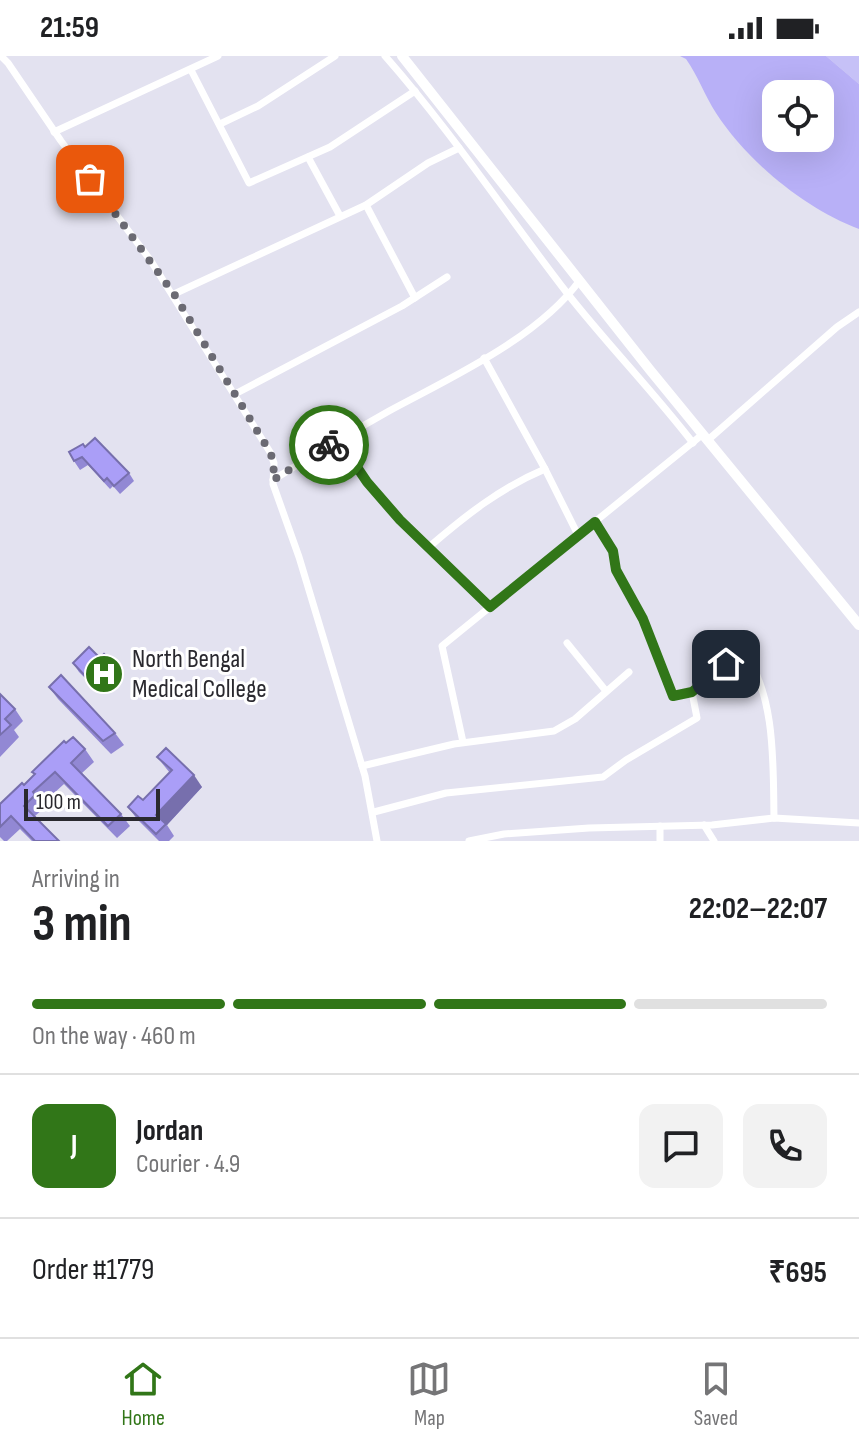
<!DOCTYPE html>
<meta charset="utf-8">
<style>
body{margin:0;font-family:"Sofia Sans Condensed",sans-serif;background:#f2f2f2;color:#202124;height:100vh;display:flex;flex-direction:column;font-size:30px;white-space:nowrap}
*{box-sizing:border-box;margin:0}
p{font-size:26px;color:#757577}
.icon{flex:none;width:44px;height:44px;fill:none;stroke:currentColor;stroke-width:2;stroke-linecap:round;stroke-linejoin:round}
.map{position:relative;height:785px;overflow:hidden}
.details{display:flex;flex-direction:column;background:#fff;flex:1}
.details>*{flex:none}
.controls{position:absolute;left:762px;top:24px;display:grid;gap:16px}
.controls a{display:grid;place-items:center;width:72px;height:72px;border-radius:16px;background:#fff;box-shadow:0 8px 32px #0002;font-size:40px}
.scale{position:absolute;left:24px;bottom:20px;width:136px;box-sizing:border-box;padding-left:8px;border:4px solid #2a292f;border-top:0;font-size:22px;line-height:28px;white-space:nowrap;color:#2a292f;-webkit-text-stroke:6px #fff;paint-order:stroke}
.pin{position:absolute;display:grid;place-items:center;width:68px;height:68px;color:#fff;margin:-34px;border-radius:16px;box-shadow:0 4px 12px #0006}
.courier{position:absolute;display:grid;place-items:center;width:80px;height:80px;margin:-40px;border:6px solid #317618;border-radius:50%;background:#fff;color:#222;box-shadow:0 2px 10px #0007}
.headline em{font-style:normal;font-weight:700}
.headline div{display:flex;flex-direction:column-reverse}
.headline{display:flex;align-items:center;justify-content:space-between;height:136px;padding:0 32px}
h1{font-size:52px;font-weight:700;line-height:60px}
.bar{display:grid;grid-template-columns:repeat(4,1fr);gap:12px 8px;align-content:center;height:96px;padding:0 32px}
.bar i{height:10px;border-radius:6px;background:#e0e0e0}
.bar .current{background:#317618}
.bar p{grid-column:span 4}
.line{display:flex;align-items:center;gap:20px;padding:0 32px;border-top:2px solid #e0e0e0}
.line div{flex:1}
.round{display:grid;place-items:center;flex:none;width:84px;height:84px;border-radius:16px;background:#f2f2f2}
.status{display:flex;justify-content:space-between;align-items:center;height:56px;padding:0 40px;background:#fff;direction:ltr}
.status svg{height:22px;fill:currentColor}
.tabs{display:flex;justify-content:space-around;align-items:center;height:112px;border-top:2px solid #e0e0e0;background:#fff;font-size:22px;color:#757577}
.tabs a{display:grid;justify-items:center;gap:4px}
.tabs .current{color:#317618}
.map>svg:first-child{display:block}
.green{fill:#c6c1f7}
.water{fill:#b8b0f7;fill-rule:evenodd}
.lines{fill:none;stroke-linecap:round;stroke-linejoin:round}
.street{stroke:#fff;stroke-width:7}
.secondary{stroke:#fff;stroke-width:10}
.wall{fill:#9288d4}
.shaded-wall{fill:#776fad}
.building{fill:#aa9ef7;stroke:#776fad;stroke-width:2}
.done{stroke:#6b6a73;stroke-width:8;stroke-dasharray:0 14.4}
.route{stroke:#317618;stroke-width:10}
.labels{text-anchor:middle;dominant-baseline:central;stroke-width:6;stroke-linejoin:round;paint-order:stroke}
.poi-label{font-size:26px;fill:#2a292f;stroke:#fff;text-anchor:start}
</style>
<div class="status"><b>21:59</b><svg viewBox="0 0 49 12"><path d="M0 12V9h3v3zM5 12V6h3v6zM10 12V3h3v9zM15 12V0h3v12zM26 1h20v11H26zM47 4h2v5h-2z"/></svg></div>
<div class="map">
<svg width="859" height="785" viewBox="0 0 859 785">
<rect width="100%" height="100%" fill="#e3e2f0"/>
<path class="green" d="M826 0H859V28Z"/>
<path class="water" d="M680 0H826L859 28V173C805 153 747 105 716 57 705 40 698 20 686 3ZM776 38H820V82H776Z"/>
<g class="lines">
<g class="street">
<path d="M1 0 8 7 61 85 151 205 270 396 274 407 273 428 299 501 365 720 377 785"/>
<path d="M385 0C451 75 506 158 567 237 607 288 653 335 693 387"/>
<path d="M191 14 249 127 330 91 415 35"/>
<path d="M220 68 258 50 335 0"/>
<path d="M54 76 218 0"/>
<path d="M308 101 340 160"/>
<path d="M366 149 415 242"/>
<path d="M174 238 366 149 428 107 459 92"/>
<path d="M484 302 545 413 578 479"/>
<path d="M235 338 402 250 447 221"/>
<path d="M338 383 367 426 400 464 490 551"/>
<path d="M708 384 837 271 859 256"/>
<path d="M273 424C311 400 350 377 389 355 452 321 538 282 580 224"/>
<path d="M595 466 613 495 616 514 643 563 673 640 692 636 743 594C776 640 773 707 774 762"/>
<path d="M429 491C465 460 500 432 545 413"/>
<path d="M567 587 606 635"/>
<path d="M463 686 442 590 703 378"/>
<path d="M362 710 454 688 554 675 575 663 629 616"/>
<path d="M374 756 446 737 603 721 626 704 697 662 692 636"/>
<path d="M704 769 714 785"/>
<path d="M469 785 504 778 589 772 712 769 774 762 859 767"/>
<path d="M660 785V770"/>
</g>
<path class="secondary" d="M402 0 650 314 859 569"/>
</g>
<g class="wall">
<path d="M85 391 129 417 134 425 120 438 113 430 110 433 88 409 80 414 74 405Z"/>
<path d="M100 602 110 604 116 614 96 633 79 616 73 607Z"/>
<path d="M49 631 115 677 124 689 111 698 58 643Z"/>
<path d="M0 638 15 653 23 665 14 674 19 681 0 701Z"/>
<path d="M66 687 85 693 94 706 82 717 121 758 130 770 117 782 64 728 42 748 44 752 35 760 59 785H32L20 773 7 785H4L0 781V748L24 729Z"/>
<path d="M157 701 202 731 167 769 174 780 169 785H159L137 763 128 751 143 744 170 717Z"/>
</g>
<path class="shaded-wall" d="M194 719 202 731 167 769 156 759Z"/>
<g class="building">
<path d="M95 382 129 417 114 430 107 422 104 425 82 401 74 405 69 396 83 388 85 391Z"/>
<path d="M89 591 100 602 104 598 110 604 89 624 73 607Z"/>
<path d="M61 619 115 677 103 685 49 631Z"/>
<path d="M0 638 15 653 5 663 11 669 0 679Z"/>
<path d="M73 681 85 693 71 707 121 758 108 770 55 716 33 736 35 739 24 750 59 785H35L11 760 0 771V748L22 727 24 729 35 718 32 716 64 685 66 687Z"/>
<path d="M166 692 194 719 156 759 166 768 156 778 128 751 138 740 143 744 172 714 157 701Z"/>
</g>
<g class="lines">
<path class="done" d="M90 123 174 238 270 396 274 407 273 424 329 389"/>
<path class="route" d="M329 389 338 383 367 426 400 464 490 551 595 466 613 495 616 514 643 563 673 640 692 636 726 608"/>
</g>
<defs>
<symbol id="hospital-disc" viewBox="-11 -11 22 22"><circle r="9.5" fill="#317618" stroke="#fff"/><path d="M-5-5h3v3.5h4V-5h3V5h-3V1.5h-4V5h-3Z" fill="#fff"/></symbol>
</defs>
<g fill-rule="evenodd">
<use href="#hospital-disc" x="82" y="596" width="44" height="44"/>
</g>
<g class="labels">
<g class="poi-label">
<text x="132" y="603">North Bengal<tspan x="132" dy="30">Medical College</tspan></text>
</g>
</g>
</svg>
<div class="controls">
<a><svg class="icon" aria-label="locate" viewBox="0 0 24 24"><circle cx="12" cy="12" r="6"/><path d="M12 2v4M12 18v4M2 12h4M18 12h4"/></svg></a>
</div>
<div class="scale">100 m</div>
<div class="pin" style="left:90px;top:123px;background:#ea580c"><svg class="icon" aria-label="bag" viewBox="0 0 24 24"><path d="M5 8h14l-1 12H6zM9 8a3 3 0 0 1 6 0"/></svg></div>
<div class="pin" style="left:726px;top:608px;background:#1f2937"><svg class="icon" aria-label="home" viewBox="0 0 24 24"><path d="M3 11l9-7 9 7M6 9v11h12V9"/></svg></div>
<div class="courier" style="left:329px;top:389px"><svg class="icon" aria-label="bike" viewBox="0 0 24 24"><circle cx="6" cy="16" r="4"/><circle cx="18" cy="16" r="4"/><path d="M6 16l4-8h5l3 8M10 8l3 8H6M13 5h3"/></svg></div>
</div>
<section class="details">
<div class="headline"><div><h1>3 min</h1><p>Arriving in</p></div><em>22:02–22:07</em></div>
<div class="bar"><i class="current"></i><i class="current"></i><i class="current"></i><i></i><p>On the way · 460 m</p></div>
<div class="line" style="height:144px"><b class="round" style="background:#317618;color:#fff">J</b><div><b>Jordan</b><p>Courier · 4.9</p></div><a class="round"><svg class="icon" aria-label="chat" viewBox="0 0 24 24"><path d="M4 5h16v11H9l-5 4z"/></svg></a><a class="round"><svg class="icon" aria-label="phone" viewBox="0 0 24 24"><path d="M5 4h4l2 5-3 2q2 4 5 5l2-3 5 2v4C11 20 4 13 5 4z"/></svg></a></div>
<div class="line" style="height:104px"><div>Order #1779</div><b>₹695</b></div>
</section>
<nav class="tabs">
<a class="current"><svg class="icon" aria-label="home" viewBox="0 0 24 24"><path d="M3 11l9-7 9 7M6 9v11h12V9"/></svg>Home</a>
<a><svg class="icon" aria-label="map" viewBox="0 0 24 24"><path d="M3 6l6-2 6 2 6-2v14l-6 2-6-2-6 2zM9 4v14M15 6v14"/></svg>Map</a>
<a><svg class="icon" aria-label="saved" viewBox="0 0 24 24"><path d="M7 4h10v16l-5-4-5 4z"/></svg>Saved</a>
</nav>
